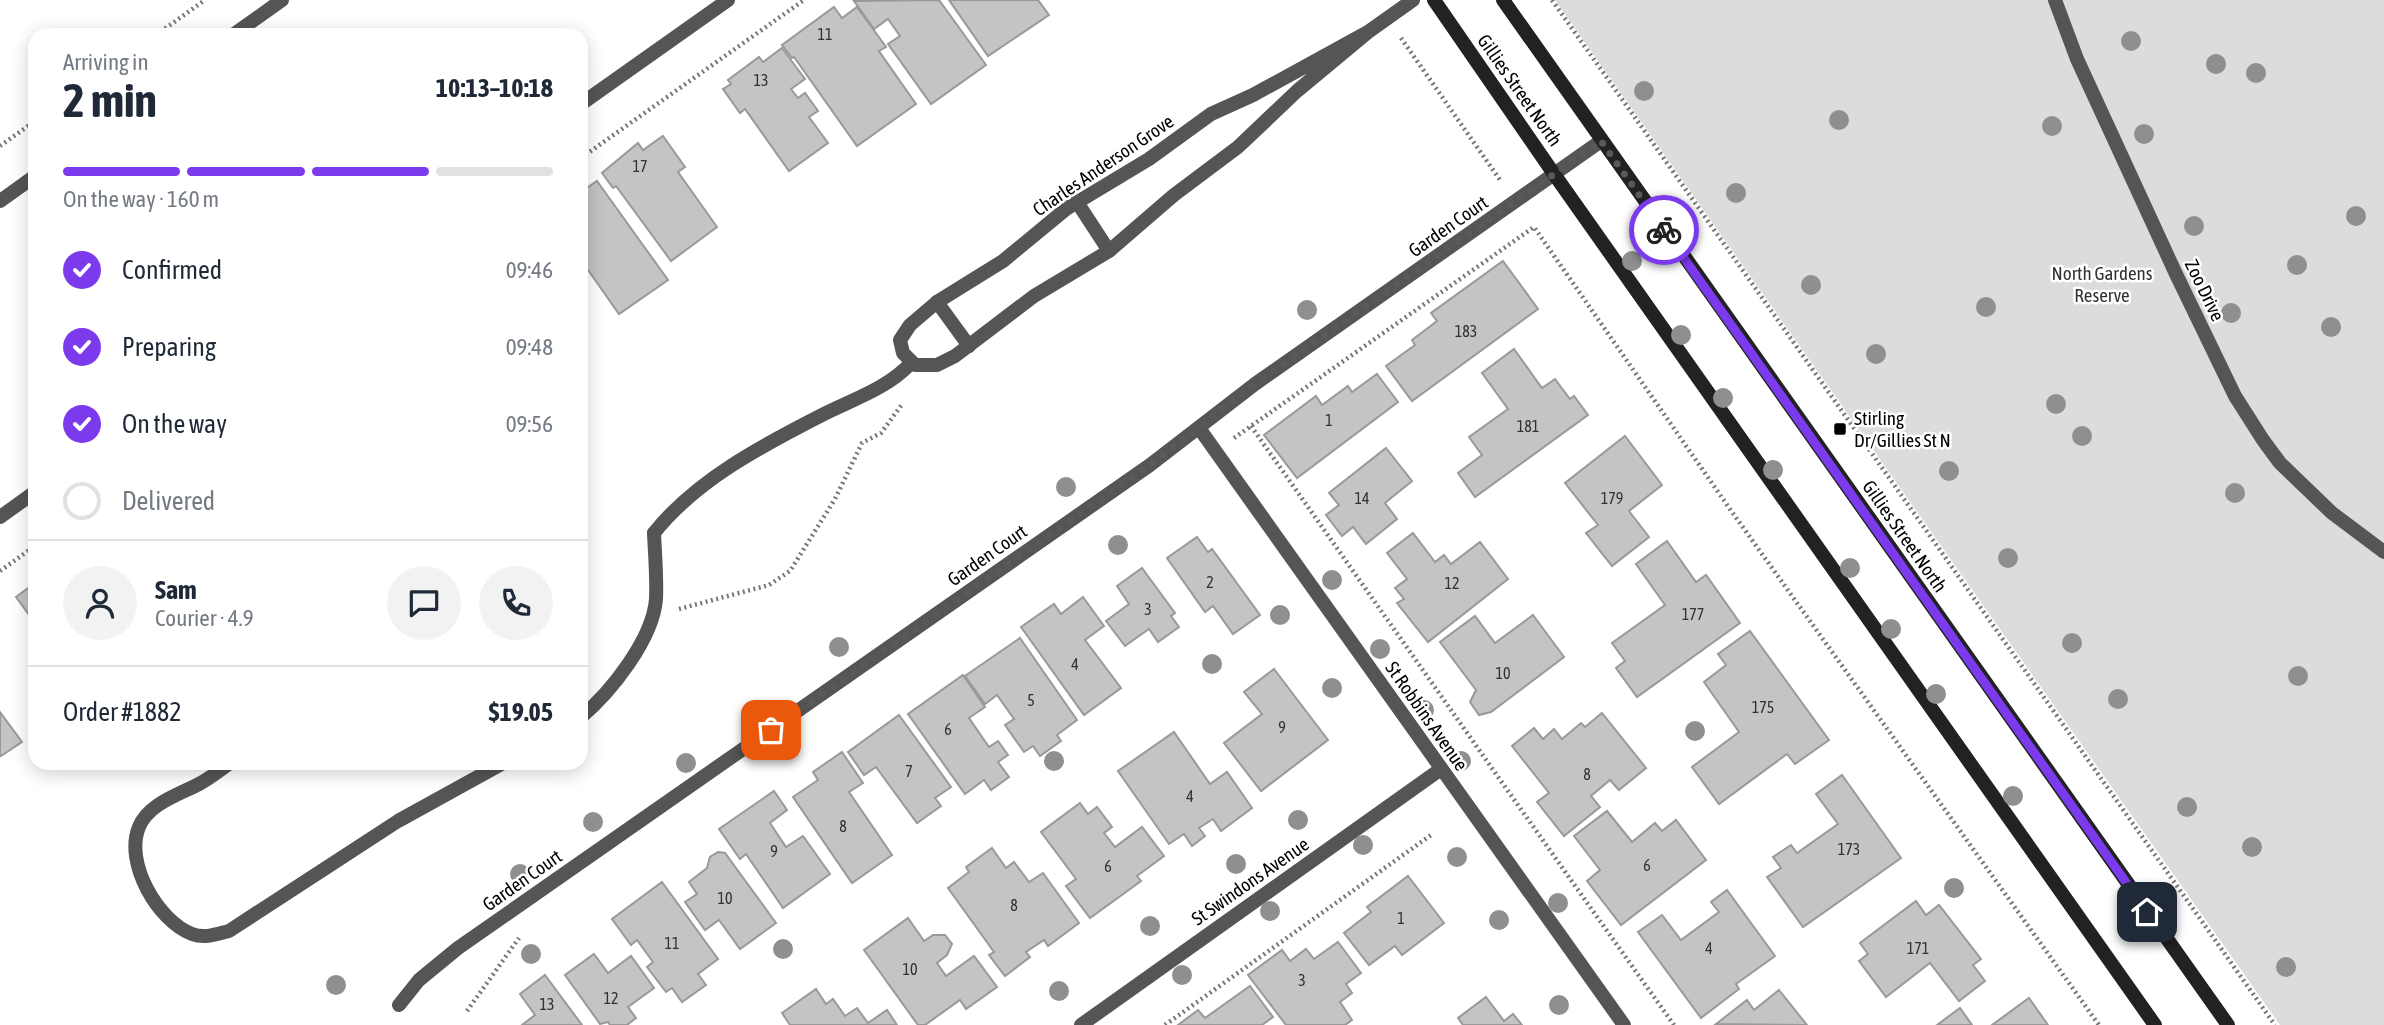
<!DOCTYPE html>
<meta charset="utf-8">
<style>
body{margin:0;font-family:"Asap Condensed",sans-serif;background:#f2f2f3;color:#1f2937;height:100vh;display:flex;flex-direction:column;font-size:26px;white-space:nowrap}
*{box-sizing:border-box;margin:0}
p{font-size:23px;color:#747a83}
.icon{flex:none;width:38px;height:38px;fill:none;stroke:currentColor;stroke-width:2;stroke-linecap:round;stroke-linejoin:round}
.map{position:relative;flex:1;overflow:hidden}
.drawer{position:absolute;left:28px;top:28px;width:560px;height:742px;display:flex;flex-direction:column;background:#fff;border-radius:21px;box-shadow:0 4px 18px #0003}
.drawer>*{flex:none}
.pin{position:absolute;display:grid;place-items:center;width:60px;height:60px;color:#fff;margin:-30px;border-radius:14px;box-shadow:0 4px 10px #0006}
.courier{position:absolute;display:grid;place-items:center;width:70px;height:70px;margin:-35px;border:5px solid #7c3aed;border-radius:50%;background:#fff;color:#222;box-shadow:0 2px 9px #0007}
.summary em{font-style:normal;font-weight:700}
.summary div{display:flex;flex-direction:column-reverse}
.summary{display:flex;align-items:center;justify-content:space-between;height:119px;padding:0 35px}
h1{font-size:46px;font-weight:700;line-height:52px}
.bar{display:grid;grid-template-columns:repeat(4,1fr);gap:10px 7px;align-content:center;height:84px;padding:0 35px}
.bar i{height:9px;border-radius:5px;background:#e0e1e3}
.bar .current{background:#7c3aed}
.bar p{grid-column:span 4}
.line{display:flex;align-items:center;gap:18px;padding:0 35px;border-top:2px solid #e0e1e3}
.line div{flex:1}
.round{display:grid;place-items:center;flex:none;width:74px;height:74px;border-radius:37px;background:#f2f2f3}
ol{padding:0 35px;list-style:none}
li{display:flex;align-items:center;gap:21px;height:77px}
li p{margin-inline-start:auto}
li .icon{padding:7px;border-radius:50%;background:#7c3aed;color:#fff;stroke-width:4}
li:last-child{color:#747a83}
li i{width:38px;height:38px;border:4px solid #e0e1e3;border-radius:50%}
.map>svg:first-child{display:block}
.green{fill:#dcdcdc}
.building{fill:#c4c4c4;stroke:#999;stroke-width:2}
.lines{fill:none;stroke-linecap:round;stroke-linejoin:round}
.path{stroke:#777;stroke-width:4.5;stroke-dasharray:2 3.5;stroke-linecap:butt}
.lane{stroke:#555;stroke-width:14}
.street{stroke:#555;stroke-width:14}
.secondary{stroke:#222;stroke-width:14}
.tree{fill:#8f8f8f}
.done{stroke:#595959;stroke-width:7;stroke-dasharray:0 12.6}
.route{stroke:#7c3aed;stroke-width:9}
.poi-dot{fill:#000;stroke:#fff;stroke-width:2.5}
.labels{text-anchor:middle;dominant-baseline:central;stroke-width:5;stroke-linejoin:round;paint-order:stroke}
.number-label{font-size:16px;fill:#313131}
.street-label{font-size:19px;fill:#000;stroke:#fff}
.park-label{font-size:19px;fill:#333;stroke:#fff}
.poi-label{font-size:19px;fill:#000;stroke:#fff;text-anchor:start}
</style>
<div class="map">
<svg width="2384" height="1025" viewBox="0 0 2384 1025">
<rect width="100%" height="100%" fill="#fff"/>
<path class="green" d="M1555 0H2384V1025H2280Z"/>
<g class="building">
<path d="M939 0 986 65 931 104 888 44 900 36 888 19 874 29 854 1Z"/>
<path d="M949 0H1038L1049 15 988 56Z"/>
<path d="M834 7 842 18 857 7 886 47 879 51 916 104 857 146 794 57 792 58 782 45Z"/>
<path d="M782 48 805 79 791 89 798 98 805 93 818 111 809 117 828 143 789 171 745 109 740 113 723 89 731 84 728 80 759 57 763 62Z"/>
<path d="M663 136 685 167 678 172 717 227 671 261 616 186 613 188 602 173 638 143 643 150Z"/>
<path d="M597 181 668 280 619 314 581 260V192Z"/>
<path d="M1503 261 1538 309 1412 401 1386 366 1415 345 1412 340 1437 321 1431 313Z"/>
<path d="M1514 349 1542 388 1555 379 1570 399 1574 396 1588 415 1475 497 1458 473 1482 455 1469 437 1508 409 1482 373Z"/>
<path d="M1377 374 1398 402 1297 478 1264 435 1316 396 1322 405 1348 386 1352 392Z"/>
<path d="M1625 436 1662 485 1629 511 1649 537 1612 566 1586 533 1598 525 1565 483Z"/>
<path d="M1386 448 1412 481 1385 503 1397 519 1366 544 1353 527 1342 536 1326 515 1339 505 1329 493Z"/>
<path d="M1413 533 1435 562 1444 555 1451 564 1480 542 1508 579 1428 642 1397 603 1404 599 1395 588 1407 579 1387 553Z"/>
<path d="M1197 537 1208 552 1212 549 1260 615 1233 634 1213 606 1205 612 1167 558Z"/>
<path d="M1667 541 1696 582 1706 575 1740 623 1637 697 1616 668 1625 661 1612 643 1665 605 1636 564Z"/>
<path d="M1142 568 1175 613 1171 616 1179 627 1158 642 1149 629 1125 646 1106 621 1129 604 1117 586Z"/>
<path d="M35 583V623L16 597Z"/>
<path d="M1083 597 1104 626 1085 640 1121 688 1084 715 1021 627 1054 604 1061 614Z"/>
<path d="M1533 615 1564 657 1491 712 1479 715 1470 702 1476 690 1440 642 1475 616 1495 643Z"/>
<path d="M1750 631 1829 740 1795 764 1787 754 1719 804 1692 767 1739 732 1704 682 1726 665 1718 654Z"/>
<path d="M1020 638 1077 720 1057 735 1061 741 1040 756 1033 746 1024 752 1005 725 1014 719 997 695 985 704 965 676Z"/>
<path d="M1274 669 1328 740 1261 791 1224 743 1262 714 1244 692Z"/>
<path d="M963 675 985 707 969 718 989 747 998 741 1008 755 998 762 1009 777 991 790 984 780 965 794 908 714Z"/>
<path d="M0 712 22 742 1 756 0 755Z"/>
<path d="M1602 713 1646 768 1619 790 1610 780 1591 796 1600 807 1564 836 1537 802 1549 793 1512 746 1534 728 1543 739 1554 729 1562 739 1581 723 1585 727Z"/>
<path d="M899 715 951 787 935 798 941 806 917 823 876 767 864 775 848 752Z"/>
<path d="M1174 732 1210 784 1227 772 1252 808 1221 831 1213 819 1199 828 1205 836 1192 846 1184 834 1169 844 1118 771Z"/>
<path d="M842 752 863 783 849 792 892 855 852 883 793 797 818 780 813 772Z"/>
<path d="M1842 775 1901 858 1803 927 1767 877 1781 868 1773 857 1791 845 1797 853 1838 824 1816 794Z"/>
<path d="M774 791 787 810 770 823 786 847 803 836 830 874 783 908 746 854 740 859 719 829Z"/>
<path d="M1080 803 1088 814 1097 807 1112 827 1104 833 1115 847 1142 827 1164 856 1137 876 1141 881 1090 918 1066 886 1076 879 1041 832Z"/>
<path d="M1607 811 1632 842 1655 823 1662 831 1676 820 1706 860 1621 925 1587 881 1600 870 1574 836Z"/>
<path d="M992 848 1006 868 1014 862 1029 882 1043 873 1079 923 1048 946 1044 940 1026 952 1030 957 1005 976 989 955 994 952 948 888 969 872 966 867Z"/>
<path d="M718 852 725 853 776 923 740 949 719 920 705 930 685 902 697 894 689 882 707 868 710 857Z"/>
<path d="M1408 876 1444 923 1402 955 1395 946 1369 965 1344 933 1371 912 1367 907Z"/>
<path d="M662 882 718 959 698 974 706 985 682 1002 672 988 666 992 647 967 653 962 637 940 631 945 612 919Z"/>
<path d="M1727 890 1775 956 1736 984 1739 989 1701 1018 1638 932 1662 915 1681 940 1719 912 1711 902Z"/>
<path d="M1916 901 1926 915 1939 905 1981 959 1973 965 1985 981 1959 1001 1930 963 1886 997 1859 961 1868 954 1860 943Z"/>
<path d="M908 918 924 941 933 935H945L952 944 947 955 937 963 946 976 974 956 997 987 966 1009 960 1000 925 1025H918L864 950Z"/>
<path d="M1338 942 1361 973 1346 984 1352 993 1340 1002 1352 1020 1345 1025H1286L1248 975 1282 950 1290 961 1306 949 1314 959Z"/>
<path d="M594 954 608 973 631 956 654 988 628 1007 636 1018 627 1025H610L608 1022 600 1024 565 975Z"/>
<path d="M545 975 582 1025H522L535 1015 520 994Z"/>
<path d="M1250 986 1273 1017 1262 1025H1178L1198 1010 1205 1018Z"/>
<path d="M816 989 826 1004 833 999 845 1016 857 1008 868 1023 887 1010 897 1025H790L782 1013Z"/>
<path d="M1779 990 1807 1025 1716 1024 1747 1000 1754 1010Z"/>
<path d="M1486 997 1504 1021 1513 1014 1522 1025H1463L1458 1018Z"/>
<path d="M2029 998 2048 1025H1992Z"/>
<path d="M1960 1008 1972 1025H1937Z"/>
</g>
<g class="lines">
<g class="path">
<path d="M1552 0 2275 1025"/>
<path d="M156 35 205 0"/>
<path d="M1401 38 1500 180"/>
<path d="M0 146 35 121"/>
<path d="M581 158 804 0"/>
<path d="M1251 426C1392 626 1532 826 1674 1025"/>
<path d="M1234 438 1534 227 1732 512 2099 1025"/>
<path d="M0 571 35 546"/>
<path d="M679 609 769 585 790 571 835 499 862 443 881 433 903 403"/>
<path d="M467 1011 519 938"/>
<path d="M1165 1025 1431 835"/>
</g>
<g class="lane">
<path d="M2055 0 2077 59 2176 274 2235 396 2263 440 2280 463 2332 513 2384 552"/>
<path d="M581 717C611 692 653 639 656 599 657 578 655 555 654 533"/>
<path d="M230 763C220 770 210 778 199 784 178 795 148 804 139 827 124 863 158 921 192 934 205 939 217 934 229 931L398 821 503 763"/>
</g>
<g class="street">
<path d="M1368 32 1253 95 1211 114 1149 159 1066 209 1003 261 937 302 910 325 900 340 903 353 915 365H937L955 356 1034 296 1109 251 1174 195 1238 147 1297 91 1368 32 1413 0"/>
<path d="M233 35 282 0"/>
<path d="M581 104 728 0"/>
<path d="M0 201 35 176"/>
<path d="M1077 202 1109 251"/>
<path d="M937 302 969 346"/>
<path d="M1199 428 1624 1025"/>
<path d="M0 517 35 492"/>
<path d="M654 533C696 480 763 445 824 414 854 399 888 388 911 363"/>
<path d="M399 1005 419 980 458 948 1150 465 1255 384 1601 141"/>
<path d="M1081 1025 1441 769"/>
</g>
<g class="secondary">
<path d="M1434 0 1554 174 2155 1025"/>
<path d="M1503 0 2228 1025"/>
</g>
</g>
<g class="tree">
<circle cx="2131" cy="41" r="10"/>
<circle cx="2216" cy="64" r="10"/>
<circle cx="2256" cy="73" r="10"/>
<circle cx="1644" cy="91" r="10"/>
<circle cx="1839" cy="120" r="10"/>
<circle cx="2052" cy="126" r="10"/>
<circle cx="2144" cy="134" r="10"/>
<circle cx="1736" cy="193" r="10"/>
<circle cx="2356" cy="216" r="10"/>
<circle cx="2194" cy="226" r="10"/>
<circle cx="1632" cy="261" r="10"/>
<circle cx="2297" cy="265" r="10"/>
<circle cx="1811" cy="285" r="10"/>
<circle cx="1986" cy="307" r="10"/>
<circle cx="1307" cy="310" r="10"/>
<circle cx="2231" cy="313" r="10"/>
<circle cx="2331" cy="327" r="10"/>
<circle cx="1681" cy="335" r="10"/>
<circle cx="1876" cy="354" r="10"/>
<circle cx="1723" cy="398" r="10"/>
<circle cx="2056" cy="404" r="10"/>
<circle cx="2082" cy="436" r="10"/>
<circle cx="1773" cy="470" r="10"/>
<circle cx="1949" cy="471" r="10"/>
<circle cx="1066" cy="487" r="10"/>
<circle cx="2235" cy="493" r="10"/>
<circle cx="1118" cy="545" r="10"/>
<circle cx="2008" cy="558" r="10"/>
<circle cx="1850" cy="568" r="10"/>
<circle cx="1332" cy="580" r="10"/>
<circle cx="1280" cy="615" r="10"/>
<circle cx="1891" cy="629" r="10"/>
<circle cx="2072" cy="643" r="10"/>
<circle cx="839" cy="647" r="10"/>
<circle cx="1380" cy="649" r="10"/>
<circle cx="1212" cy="664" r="10"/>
<circle cx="2298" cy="676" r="10"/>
<circle cx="1332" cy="688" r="10"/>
<circle cx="1936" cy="694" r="10"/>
<circle cx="2118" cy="699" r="10"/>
<circle cx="1424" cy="710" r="10"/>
<circle cx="1695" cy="731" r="10"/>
<circle cx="1054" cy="761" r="10"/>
<circle cx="1461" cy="761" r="10"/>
<circle cx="686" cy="763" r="10"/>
<circle cx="2013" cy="796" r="10"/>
<circle cx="2187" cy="807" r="10"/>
<circle cx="1298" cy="820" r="10"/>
<circle cx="593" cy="822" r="10"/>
<circle cx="1363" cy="845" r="10"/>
<circle cx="2252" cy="847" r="10"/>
<circle cx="1457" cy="857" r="10"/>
<circle cx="1236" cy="864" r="10"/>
<circle cx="520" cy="874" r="10"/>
<circle cx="1954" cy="888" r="10"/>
<circle cx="1558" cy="903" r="10"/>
<circle cx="1270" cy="911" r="10"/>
<circle cx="1499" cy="920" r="10"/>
<circle cx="1150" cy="926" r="10"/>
<circle cx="783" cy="949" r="10"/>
<circle cx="531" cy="954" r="10"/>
<circle cx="2286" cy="967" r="10"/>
<circle cx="1182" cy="975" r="10"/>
<circle cx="336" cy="985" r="10"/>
<circle cx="1059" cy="991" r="10"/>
<circle cx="1559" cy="1005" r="10"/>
</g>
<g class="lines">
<path class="done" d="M771 730 1150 465 1255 384 1601 141 1664 230"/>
<path class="route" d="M1664 230 2147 912"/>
</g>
<rect class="poi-dot" x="1833" y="422" width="14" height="14" rx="3.5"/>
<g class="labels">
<g class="number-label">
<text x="825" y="34">11</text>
<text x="761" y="80">13</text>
<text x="640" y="166">17</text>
<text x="1466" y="331">183</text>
<text x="1329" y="420">1</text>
<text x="1528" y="426">181</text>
<text x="1362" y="498">14</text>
<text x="1612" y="498">179</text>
<text x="1210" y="582">2</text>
<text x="1452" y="583">12</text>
<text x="1148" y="609">3</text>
<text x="1693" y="614">177</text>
<text x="1075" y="664">4</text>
<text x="1503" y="673">10</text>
<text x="1031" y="700">5</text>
<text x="1763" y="707">175</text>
<text x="1282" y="727">9</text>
<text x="948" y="729">6</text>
<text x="909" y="771">7</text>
<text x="1587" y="774">8</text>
<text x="1190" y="796">4</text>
<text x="843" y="826">8</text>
<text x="1849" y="849">173</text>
<text x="774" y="851">9</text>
<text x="1647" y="865">6</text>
<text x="1108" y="866">6</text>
<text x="725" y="898">10</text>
<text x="1014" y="905">8</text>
<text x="1401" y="918">1</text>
<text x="672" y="943">11</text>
<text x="1709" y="948">4</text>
<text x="1918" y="948">171</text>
<text x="910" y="969">10</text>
<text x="1302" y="980">3</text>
<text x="611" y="998">12</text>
<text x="547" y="1004">13</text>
</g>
<g class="street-label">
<text transform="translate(1520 90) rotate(55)">Gillies Street North</text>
<text transform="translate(1103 165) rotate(-34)">Charles Anderson Grove</text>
<text transform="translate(1448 226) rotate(-35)">Garden Court</text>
<text transform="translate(2205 290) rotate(64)">Zoo Drive</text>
<text transform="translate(1905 536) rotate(55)">Gillies Street North</text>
<text transform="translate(987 555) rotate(-35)">Garden Court</text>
<text transform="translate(1427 716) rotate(55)">St Robbins Avenue</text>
<text transform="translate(522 880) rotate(-35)">Garden Court</text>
<text transform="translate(1250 881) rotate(-35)">St Swindons Avenue</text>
</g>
<g class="park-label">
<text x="2102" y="273">North Gardens<tspan x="2102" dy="22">Reserve</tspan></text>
</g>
<g class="poi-label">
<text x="1854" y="418">Stirling<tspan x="1854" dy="22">Dr/Gillies St N</tspan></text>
</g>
</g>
</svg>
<div class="pin" style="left:771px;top:730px;background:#ea580c"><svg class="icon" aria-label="bag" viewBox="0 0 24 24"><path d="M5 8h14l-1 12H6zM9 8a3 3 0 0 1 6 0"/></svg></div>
<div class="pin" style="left:2147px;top:912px;background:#1f2937"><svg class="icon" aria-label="home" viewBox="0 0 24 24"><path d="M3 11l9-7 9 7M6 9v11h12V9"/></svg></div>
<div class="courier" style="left:1664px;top:230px"><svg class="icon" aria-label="bike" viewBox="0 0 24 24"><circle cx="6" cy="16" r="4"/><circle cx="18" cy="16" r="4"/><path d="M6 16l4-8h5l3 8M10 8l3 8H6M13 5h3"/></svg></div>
<section class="drawer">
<div class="summary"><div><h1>2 min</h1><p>Arriving in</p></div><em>10:13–10:18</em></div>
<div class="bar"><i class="current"></i><i class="current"></i><i class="current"></i><i></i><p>On the way · 160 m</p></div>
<ol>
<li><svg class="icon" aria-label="check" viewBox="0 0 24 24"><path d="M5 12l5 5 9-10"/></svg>Confirmed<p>09:46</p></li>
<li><svg class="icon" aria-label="check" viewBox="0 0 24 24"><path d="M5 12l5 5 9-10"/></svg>Preparing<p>09:48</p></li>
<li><svg class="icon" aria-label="check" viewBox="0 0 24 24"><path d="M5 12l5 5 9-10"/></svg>On the way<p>09:56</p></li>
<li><i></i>Delivered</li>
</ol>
<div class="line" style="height:126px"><a class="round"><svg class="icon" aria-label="person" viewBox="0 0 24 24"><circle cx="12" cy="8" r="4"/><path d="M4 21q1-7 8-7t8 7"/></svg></a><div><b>Sam</b><p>Courier · 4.9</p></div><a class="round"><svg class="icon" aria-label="chat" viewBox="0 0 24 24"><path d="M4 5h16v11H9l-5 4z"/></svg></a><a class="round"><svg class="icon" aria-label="phone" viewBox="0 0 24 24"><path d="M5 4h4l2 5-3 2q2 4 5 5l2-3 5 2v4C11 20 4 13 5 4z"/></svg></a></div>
<div class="line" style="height:91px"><div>Order #1882</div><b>$19.05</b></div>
</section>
</div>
